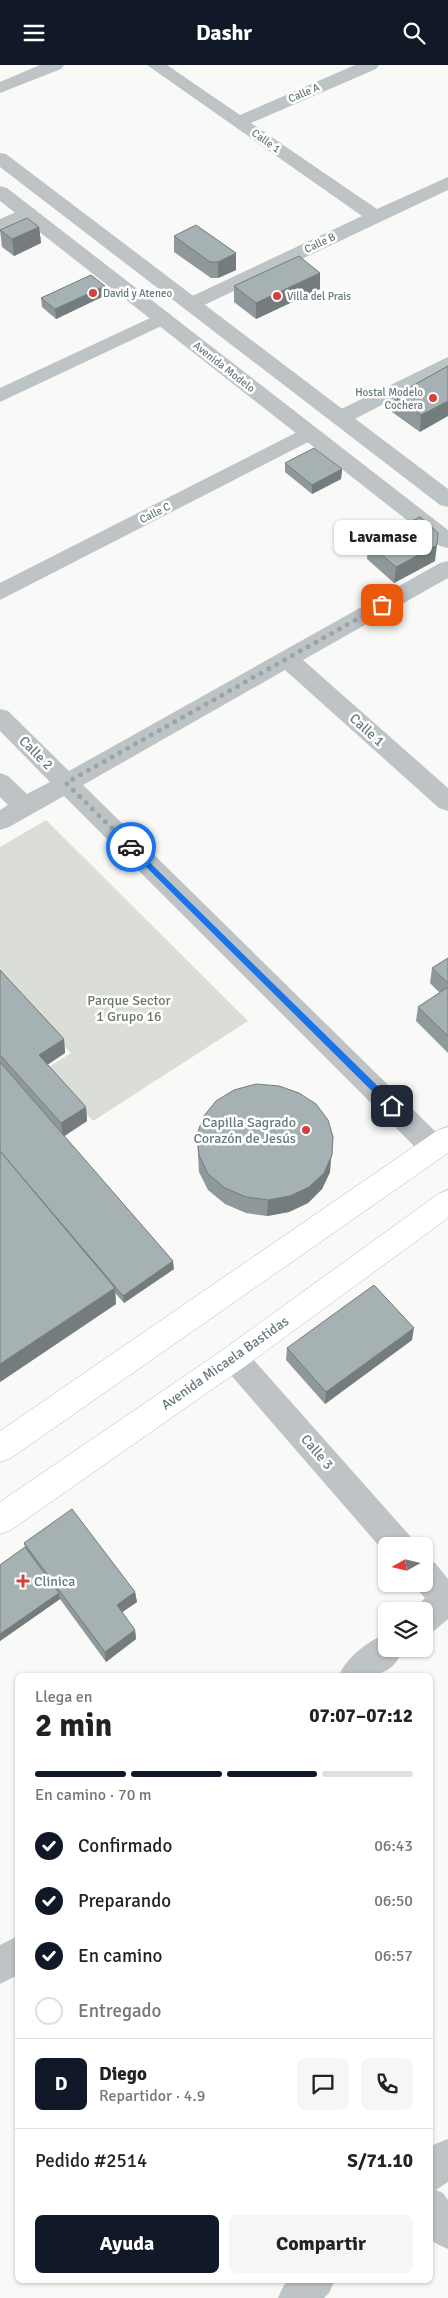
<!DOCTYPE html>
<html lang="es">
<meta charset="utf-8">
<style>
body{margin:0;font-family:Signika,sans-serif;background:#f6f6f6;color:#222;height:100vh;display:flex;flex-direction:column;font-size:19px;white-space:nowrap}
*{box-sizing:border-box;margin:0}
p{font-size:16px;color:#767676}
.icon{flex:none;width:28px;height:28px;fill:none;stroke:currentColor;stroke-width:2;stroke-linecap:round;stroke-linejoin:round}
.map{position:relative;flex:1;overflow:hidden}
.details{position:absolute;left:15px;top:1608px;width:418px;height:610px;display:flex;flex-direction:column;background:#fff;border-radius:8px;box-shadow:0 1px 4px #0004}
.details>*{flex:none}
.needle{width:32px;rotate:262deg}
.buttons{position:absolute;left:378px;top:1472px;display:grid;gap:10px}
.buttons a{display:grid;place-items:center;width:55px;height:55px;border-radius:8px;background:#fff;box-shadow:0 1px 4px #0004;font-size:25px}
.pin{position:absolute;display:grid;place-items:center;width:42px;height:42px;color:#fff;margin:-21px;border-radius:10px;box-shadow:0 2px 8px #0006}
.courier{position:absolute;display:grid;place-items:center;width:50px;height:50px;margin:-25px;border:4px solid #1a73e8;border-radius:50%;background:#fff;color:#222;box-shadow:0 1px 6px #0007}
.bubble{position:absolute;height:35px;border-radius:8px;background:#fff;box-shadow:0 1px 4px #0004;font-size:16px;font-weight:700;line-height:35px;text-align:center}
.overview em{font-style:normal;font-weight:700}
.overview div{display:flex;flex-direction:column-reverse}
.overview{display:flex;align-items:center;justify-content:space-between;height:85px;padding:0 20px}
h1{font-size:32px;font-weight:700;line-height:38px}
.bar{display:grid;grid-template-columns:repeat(4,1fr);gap:8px 5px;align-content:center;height:60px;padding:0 20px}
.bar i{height:6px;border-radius:4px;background:#e0e0e0}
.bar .current{background:#111827}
.bar p{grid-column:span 4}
.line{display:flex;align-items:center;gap:12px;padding:0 20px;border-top:1px solid #e0e0e0}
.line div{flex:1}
.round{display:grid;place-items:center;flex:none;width:52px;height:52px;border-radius:8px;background:#f6f6f6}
ol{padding:0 20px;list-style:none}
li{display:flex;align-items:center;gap:15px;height:55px}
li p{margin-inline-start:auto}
li .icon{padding:5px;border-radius:50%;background:#111827;color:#fff;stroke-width:4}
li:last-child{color:#767676}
li i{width:28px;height:28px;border:2px solid #e0e0e0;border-radius:50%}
.primary-button{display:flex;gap:10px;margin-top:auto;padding:10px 20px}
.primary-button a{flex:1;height:58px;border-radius:8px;background:#111827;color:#fff;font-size:20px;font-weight:700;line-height:58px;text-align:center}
.primary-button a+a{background:#f6f6f6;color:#222}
header{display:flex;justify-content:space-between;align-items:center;height:65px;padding:0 20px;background:#111827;color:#fff;font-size:22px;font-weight:700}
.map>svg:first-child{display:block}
.green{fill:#daded7}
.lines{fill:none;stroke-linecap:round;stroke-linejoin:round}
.secondary-casing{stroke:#b1b9bb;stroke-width:1}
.minor{fill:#bec4c6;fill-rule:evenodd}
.tertiary{fill:#bec4c6;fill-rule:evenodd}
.secondary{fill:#fff;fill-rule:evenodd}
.wall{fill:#8f989a}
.shaded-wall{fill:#747c7d}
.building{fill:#a6b1b3;stroke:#747c7d}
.route{fill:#1a73e8}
.done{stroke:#99a6a9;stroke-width:5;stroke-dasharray:0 9}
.poi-dot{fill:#d4413c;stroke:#fff;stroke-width:2}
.labels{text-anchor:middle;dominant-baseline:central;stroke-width:5;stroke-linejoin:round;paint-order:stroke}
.far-street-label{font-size:11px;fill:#667a7f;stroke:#fff}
.far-poi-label{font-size:11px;fill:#667a7f;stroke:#fff;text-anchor:start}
.street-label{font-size:14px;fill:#667a7f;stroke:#fff}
.park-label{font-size:14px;fill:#6c7865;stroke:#fff}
.poi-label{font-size:14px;fill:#667a7f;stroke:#fff;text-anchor:end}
</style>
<header><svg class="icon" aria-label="menu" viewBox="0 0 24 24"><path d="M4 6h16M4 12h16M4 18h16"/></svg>Dashr<svg class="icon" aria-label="search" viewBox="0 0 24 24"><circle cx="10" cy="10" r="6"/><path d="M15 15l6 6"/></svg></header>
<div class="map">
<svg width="448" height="2233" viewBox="0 0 448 2233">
<rect width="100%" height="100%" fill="#f9f9f7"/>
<path class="green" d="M46 755 248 956 93 1056 45 1004 71 988 0 913V782Z"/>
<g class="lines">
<defs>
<g id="secondary">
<path d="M448 1062V1088L11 1393 0 1397V1366L438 1065Z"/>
<path d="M448 1125V1153L244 1302 11 1465 0 1469V1437L224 1284 438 1129Z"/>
</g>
</defs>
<use href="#secondary" class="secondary-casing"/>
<g class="minor">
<path d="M147 0H167L240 50 355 0H379L376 4 251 58 377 144 448 112V125L200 242 193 244 186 242 183 238 186 234 362 151Z"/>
<path d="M28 142 35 144 37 148 35 152 0 167V154Z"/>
<path d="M163 247 170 249 173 253 170 257 0 337V323Z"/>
<path d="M448 292V306L347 358 340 360 333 358 330 353 333 348Z"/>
<path d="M309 361 316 363 319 368 316 373 0 535V518Z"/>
<path d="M448 496V513L303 595 448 723V746L439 743 285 605 83 720 444 1075 448 1083 444 1091 434 1094 424 1091 64 731 9 762 0 765V745L8 740 0 732V708L8 711 27 729 50 717 0 666V644L8 646 69 706 440 498Z"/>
<path d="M234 1280 244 1284 410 1471 414 1481H386V1489L224 1302 219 1293 224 1284Z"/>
<path d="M424 1494 435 1498 448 1514V1554L435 1565 424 1569V1546H412L425 1533 413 1519H424Z"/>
<path d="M386 1569V1584H403C391 1616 367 1610 339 1610 347 1592 368 1576 386 1569Z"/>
<path d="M18 1871V1910L0 1919V1880Z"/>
<path d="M448 2074V2117L436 2125 443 2128 448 2135V2184L435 2178 430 2172V2084L435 2079Z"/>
<path d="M289 2215H335L329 2228 324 2233H278L284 2220Z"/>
</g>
<g class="tertiary">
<path d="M40 0H64L61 4 0 28V17Z"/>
<path d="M0 88 6 89 448 424V442L440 440 0 102Z"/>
<path d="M0 121 7 123 448 465V483L440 481 0 136Z"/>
</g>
<use href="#secondary" class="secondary"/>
</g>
<g class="wall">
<path d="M39 162 41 178 14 191 2 182 0 165Z"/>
<path d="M174 171 236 205 218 213H211L174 187Z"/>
<path d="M320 208V224L256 254 234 237V221Z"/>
<path d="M105 221 106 230 56 254 42 242 41 233Z"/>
<path d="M448 301 420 367 392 347 394 331Z"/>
<path d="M285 398 342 404 341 414 312 429 285 407Z"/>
<path d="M368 478 435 496 394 518 367 494Z"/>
<path d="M448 893V988L416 956 418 942 440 928 430 918 432 903Z"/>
<path d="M0 905 64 974 65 988 47 1000 86 1042 87 1056 64 1071 174 1204 124 1238 115 1228 116 1239 0 1317Z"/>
<path d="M197 1070 330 1107 322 1124 308 1138 289 1147 267 1151 246 1148 225 1139 208 1125 199 1107Z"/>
<path d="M412 1275 325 1339 286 1295 287 1283Z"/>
<path d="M24 1478 135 1527 137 1537 122 1547 135 1565 136 1574 106 1597 60 1534 0 1576V1500L25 1482Z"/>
</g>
<g class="shaded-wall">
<path d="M39 162 41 178 14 191 12 174Z"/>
<path d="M236 188V205L218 213V197Z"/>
<path d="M320 208V224L256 254V238Z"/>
<path d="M105 221 106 230 56 254 55 244Z"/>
<path d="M448 336V351L420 367 421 350Z"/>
<path d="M342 404 341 414 312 429V420Z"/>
<path d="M437 480 435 496 394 518 396 502Z"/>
<path d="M64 974 65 988 41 1004 39 990Z"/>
<path d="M86 1042 87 1056 63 1072 61 1058Z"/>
<path d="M333 1072 330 1107 322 1124 308 1138 289 1147 267 1151 268 1135Z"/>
<path d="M173 1196 174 1204 124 1238 123 1231Z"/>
<path d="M115 1223 116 1239 0 1317V1299Z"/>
<path d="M414 1263 412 1275 325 1339 326 1327Z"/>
<path d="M135 1527 137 1537 118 1550 117 1540Z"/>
<path d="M59 1528 60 1534 0 1576V1569Z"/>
<path d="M135 1565 136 1574 106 1597 105 1587Z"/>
</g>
<g class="building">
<path d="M27 153 39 162 12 174 0 165Z"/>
<path d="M196 160 236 188 218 197H210L174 171Z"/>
<path d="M299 191 320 208 256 238 234 221Z"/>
<path d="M91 210 105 221 55 244 41 233Z"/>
<path d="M448 301V336L421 350 394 331Z"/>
<path d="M314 383 342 404 312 420 285 398Z"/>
<path d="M420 452 438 468 437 480 396 502 368 478Z"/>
<path d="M448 893V918L432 903Z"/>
<path d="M0 905 64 974 39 990 86 1042 61 1058 0 990Z"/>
<path d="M448 922V971L418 942Z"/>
<path d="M0 997 173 1196 123 1231 0 1086Z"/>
<path d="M256 1019 279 1021 299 1028 316 1039 328 1055 333 1072 332 1090 324 1108 309 1122 290 1131 268 1135 246 1132 225 1123 208 1109 199 1090 197 1070 203 1052 216 1036 234 1025Z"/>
<path d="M0 1086 115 1223 0 1299Z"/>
<path d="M374 1220 414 1263 326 1327 287 1283Z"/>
<path d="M72 1444 135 1527 117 1540 135 1565 105 1587 24 1478Z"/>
<path d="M25 1482 59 1528 0 1569V1500Z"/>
</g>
<path class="route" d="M131 779 395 1038V1043H389L128 784 127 782Z"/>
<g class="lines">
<path class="done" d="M131 782 66 718 382 540"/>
</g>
<g class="poi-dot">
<circle cx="93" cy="228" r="5"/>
<circle cx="277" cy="231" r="5"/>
<circle cx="433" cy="333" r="5"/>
<circle cx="306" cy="1065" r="5"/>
<path d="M20.5 1508.5h5v5h5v5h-5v5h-5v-5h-5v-5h5z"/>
</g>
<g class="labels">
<g class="far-street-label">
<text transform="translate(304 28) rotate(-23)">Calle A</text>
<text transform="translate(266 76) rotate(35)">Calle 1</text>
<text transform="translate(320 178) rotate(-25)">Calle B</text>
<text transform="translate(224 302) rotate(38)">Avenida Modelo</text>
<text transform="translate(155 448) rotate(-27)">Calle C</text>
</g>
<g class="far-poi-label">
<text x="103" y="228">David y Ateneo</text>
<text x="287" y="231">Villa del Prais</text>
<text x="423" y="327" text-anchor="end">Hostal Modelo<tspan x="423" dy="13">Cochera</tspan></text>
</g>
<g class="street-label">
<text transform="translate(367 665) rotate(42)">Calle 1</text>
<text transform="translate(36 688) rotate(45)">Calle 2</text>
<text transform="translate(225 1298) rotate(-35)">Avenida Micaela Bastidas</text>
<text transform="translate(317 1387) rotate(49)">Calle 3</text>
</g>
<g class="park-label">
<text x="129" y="935">Parque Sector<tspan x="129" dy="16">1 Grupo 16</tspan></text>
</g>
<g class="poi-label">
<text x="296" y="1057">Capilla Sagrado<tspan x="296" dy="16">Corazón de Jesús</tspan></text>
<text x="34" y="1516" text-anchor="start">Clinica</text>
</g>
</g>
</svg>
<div class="buttons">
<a><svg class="needle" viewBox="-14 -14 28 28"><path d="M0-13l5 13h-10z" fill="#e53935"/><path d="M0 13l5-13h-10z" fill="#767676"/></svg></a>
<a><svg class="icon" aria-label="layers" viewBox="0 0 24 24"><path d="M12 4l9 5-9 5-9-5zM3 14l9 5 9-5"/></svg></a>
</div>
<div class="pin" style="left:382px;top:540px;background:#ea580c"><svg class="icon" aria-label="bag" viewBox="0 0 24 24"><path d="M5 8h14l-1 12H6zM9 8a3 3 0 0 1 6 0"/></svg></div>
<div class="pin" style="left:392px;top:1041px;background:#1f2937"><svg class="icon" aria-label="home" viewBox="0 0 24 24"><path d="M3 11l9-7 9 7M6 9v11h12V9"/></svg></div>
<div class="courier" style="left:131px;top:782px"><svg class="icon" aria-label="car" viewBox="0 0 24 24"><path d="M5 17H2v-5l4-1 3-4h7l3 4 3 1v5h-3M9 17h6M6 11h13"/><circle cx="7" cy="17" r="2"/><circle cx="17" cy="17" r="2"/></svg></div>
<div class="bubble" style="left:334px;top:455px;width:98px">Lavamase</div>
<section class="details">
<div class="overview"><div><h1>2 min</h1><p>Llega en</p></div><em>07:07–07:12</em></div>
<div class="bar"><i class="current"></i><i class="current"></i><i class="current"></i><i></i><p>En camino · 70 m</p></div>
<ol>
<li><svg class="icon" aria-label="check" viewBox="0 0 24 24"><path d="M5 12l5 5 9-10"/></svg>Confirmado<p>06:43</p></li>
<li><svg class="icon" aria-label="check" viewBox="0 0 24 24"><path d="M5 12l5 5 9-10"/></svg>Preparando<p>06:50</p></li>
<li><svg class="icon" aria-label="check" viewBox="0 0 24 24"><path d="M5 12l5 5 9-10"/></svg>En camino<p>06:57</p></li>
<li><i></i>Entregado</li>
</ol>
<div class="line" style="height:90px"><b class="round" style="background:#111827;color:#fff">D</b><div><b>Diego</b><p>Repartidor · 4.9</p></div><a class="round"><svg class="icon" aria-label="chat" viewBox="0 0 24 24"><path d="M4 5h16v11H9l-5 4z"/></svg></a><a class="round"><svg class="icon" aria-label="phone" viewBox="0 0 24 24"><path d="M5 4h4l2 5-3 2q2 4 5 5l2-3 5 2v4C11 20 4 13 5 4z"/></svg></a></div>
<div class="line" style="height:65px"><div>Pedido #2514</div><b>S/71.10</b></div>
<div class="primary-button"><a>Ayuda</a><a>Compartir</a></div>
</section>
</div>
